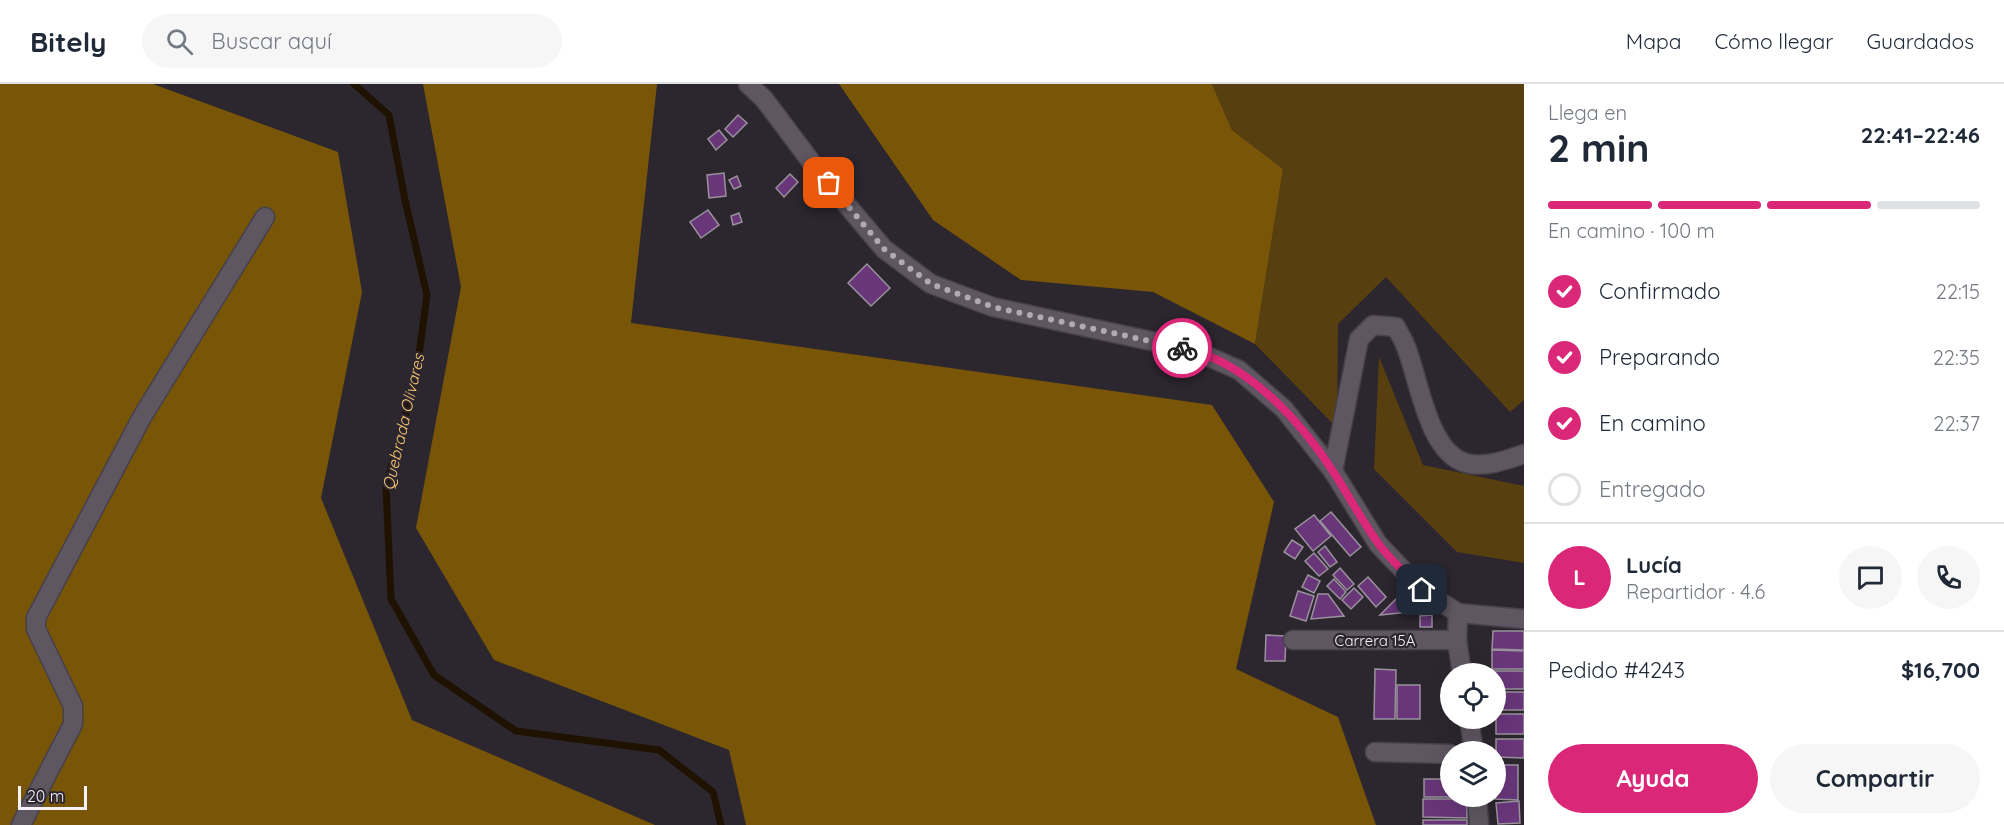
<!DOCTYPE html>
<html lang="es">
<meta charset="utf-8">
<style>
body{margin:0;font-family:Quicksand,sans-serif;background:#f6f6f7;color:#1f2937;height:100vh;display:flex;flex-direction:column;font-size:22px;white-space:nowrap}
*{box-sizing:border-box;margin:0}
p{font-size:20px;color:#747a83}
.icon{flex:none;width:33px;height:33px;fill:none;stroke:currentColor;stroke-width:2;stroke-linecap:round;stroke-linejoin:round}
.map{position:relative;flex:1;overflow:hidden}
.panel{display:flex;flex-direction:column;background:#fff;width:480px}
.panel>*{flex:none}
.fabs{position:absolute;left:1440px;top:579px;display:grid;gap:12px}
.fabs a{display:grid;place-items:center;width:66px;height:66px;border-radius:50%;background:#fff;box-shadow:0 6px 24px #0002;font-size:30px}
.scale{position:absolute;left:18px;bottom:15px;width:69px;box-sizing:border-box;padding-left:6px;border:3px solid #f7f2f9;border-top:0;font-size:16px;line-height:21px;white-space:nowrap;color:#f7f2f9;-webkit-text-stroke:4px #2c262f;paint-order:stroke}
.pin{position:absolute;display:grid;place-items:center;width:51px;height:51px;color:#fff;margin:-26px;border-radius:12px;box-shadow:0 3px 9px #0006}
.courier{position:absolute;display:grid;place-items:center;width:60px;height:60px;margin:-30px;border:4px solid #db2777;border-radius:50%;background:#fff;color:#222;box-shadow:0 2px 8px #0007}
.summary em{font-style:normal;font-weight:700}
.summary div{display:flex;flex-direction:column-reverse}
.summary{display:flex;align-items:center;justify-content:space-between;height:102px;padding:0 24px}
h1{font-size:39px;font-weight:700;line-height:45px}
.bar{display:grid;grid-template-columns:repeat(4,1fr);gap:9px 6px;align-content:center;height:72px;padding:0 24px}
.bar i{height:8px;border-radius:4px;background:#e0e1e3}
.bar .active{background:#db2777}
.bar p{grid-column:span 4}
.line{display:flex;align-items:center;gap:15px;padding:0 24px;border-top:2px solid #e0e1e3}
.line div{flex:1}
.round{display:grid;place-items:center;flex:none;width:63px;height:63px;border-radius:32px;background:#f6f6f7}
ol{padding:0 24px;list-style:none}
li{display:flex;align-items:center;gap:18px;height:66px}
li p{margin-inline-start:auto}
li .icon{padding:6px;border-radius:50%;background:#db2777;color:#fff;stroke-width:4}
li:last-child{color:#747a83}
li i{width:33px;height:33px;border:3px solid #e0e1e3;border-radius:50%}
.action{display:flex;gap:12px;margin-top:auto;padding:12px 24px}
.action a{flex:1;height:69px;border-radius:36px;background:#db2777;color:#fff;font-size:24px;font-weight:700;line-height:69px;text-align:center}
.action a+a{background:#f6f6f7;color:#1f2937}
header{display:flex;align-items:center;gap:36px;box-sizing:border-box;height:84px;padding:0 30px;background:#fff;border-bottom:2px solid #e0e1e3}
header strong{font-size:28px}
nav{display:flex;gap:33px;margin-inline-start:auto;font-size:21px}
.search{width:420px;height:54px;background:#f6f6f7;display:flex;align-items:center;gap:15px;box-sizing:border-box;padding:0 21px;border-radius:33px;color:#747a83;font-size:22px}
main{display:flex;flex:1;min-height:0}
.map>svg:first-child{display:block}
.green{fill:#583f0f}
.forest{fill:#795508}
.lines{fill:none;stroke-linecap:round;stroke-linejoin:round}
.stream{stroke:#201200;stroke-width:7}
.building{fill:#683679;stroke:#99919c;stroke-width:1.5}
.minor-casing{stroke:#474149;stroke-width:21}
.secondary-casing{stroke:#474149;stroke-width:21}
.minor{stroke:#5e5661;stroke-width:18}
.secondary{stroke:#5e5661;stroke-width:18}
.done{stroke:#b0abb2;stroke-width:6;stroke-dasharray:0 10.8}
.route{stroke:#db2777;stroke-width:8}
.labels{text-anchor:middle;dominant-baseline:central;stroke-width:4.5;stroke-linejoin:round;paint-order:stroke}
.street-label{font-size:15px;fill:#f7f2f9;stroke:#2c262f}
.water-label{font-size:16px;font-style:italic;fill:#fbc871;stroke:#2c262f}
</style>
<header>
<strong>Bitely</strong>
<div class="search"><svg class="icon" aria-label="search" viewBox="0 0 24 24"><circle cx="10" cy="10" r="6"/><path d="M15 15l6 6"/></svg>Buscar aquí</div>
<nav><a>Mapa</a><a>Cómo llegar</a><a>Guardados</a></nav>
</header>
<main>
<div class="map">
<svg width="1524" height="741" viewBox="0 0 1524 741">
<rect width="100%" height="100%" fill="#2c262f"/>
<g class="green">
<path d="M1212 0H1524V316L1510 328 1386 193 1338 240 1337 344 1255 260 1283 85 1232 46Z"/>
<path d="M1379 273 1423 381 1524 402V479L1457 468 1374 385Z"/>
</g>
<g class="forest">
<path d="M0 0H153L338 68 362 208 321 414 412 636 655 741H0Z"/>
<path d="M423 0H657L631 239 1212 321 1274 418 1236 585 1338 633 1376 741H746L729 666 494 576 416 444 461 203Z"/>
<path d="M839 0H1212L1232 46 1283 85 1255 260 1153 208 1021 196 933 136Z"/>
</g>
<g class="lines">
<path class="stream" d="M354 0 389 31 405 116 427 211 416 293 386 402 391 515 434 591 516 647 659 666 713 708 721 741"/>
</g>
<g class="building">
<path d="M738 31 747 39 733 53 725 45Z"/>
<path d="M719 46 727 56 716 66 708 55Z"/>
<path d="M724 89 726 112 709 114 707 91Z"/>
<path d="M790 90 798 98 784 113 776 104Z"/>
<path d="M737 92 741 102 734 105 729 96Z"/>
<path d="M708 126 719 141 701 154 690 138Z"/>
<path d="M739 129 742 138 733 141 731 132Z"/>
<path d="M867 180 890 204 871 222 848 199Z"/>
<path d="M1331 428 1361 463 1350 472 1320 437Z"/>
<path d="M1314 431 1331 452 1313 467 1295 445Z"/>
<path d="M1292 456 1303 463 1295 475 1284 468Z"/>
<path d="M1325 462 1337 478 1330 483 1318 468Z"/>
<path d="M1314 469 1328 485 1319 492 1305 477Z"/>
<path d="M1340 484 1354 500 1347 506 1333 491Z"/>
<path d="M1308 491 1320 497 1314 509 1302 503Z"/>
<path d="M1368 493 1386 513 1376 523 1358 502Z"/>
<path d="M1334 495 1346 508 1340 515 1327 502Z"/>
<path d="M1354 504 1363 513 1351 525 1342 516Z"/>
<path d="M1298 507 1314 512 1306 537 1290 532Z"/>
<path d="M1318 510H1328L1344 532 1311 535Z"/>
<path d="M1401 510 1414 520 1409 528 1380 531Z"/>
<path d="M1432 531V543H1420V532Z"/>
<path d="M1493 547H1524V566L1492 565Z"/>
<path d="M1266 551 1286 552 1285 577H1265Z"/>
<path d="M1492 566 1524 567V585H1492Z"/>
<path d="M1375 585 1396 586 1395 635H1374Z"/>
<path d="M1492 587H1524V605H1496V590H1492Z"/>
<rect x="1397" y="601" width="23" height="34"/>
<rect x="1496" y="608" width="28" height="18"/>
<rect x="1496" y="630" width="28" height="20"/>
<path d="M1496 655H1524V674L1496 673Z"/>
<path d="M1496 681H1518V716L1495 715Z"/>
<path d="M1424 695H1450V712L1468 713H1424Z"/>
<path d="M1423 715H1467V734L1423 733Z"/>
<path d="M1519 717 1520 739 1498 740 1496 719Z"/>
<rect x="1423" y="736" width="44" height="5"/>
</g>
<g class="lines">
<defs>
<g id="minor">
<path d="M1333 387 1359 255 1373 241 1396 243C1399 250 1404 256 1406 263 1419 295 1428 369 1466 379 1485 384 1506 376 1524 370"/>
<path d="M1458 529 1457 556 1462 590"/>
<path d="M1293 556H1457"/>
<path d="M1469 634 1474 668"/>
<path d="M1375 668 1450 670"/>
<path d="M1477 712 1479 741"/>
<path d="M21 741 73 640V622L36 545V534L142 333 265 133"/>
</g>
<path id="secondary" d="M748 0 764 15 815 83 884 165 931 200 993 223 1193 266 1239 286 1284 325 1333 387 1378 460 1422 506 1458 529 1524 535"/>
</defs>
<use href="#minor" class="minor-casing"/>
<use href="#secondary" class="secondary-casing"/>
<use href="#minor" class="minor"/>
<use href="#secondary" class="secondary"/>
</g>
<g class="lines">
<path class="done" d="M829 99 884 165 931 200 993 223 1182 264"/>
<path class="route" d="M1182 264C1245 276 1301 337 1334 389 1349 412 1362 437 1378 459 1390 476 1408 491 1422 506"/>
</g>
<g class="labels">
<g class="street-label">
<text x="1375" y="556">Carrera 15A</text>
</g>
<g class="water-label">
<text transform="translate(403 338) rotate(-77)">Quebrada Olivares</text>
</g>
</g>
</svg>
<div class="fabs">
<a><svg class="icon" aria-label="locate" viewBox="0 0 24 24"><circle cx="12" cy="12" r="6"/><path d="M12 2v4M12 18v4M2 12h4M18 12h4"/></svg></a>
<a><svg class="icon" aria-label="layers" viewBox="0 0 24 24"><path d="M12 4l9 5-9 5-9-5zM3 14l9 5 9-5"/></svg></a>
</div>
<div class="scale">20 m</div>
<div class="pin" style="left:829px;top:99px;background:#ea580c"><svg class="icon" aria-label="bag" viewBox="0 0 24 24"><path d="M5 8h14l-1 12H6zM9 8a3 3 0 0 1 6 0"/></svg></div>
<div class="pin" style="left:1422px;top:506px;background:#1f2937"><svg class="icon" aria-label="home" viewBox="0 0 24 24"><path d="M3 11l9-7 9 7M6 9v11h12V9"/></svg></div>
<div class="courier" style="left:1182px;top:264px"><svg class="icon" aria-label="bike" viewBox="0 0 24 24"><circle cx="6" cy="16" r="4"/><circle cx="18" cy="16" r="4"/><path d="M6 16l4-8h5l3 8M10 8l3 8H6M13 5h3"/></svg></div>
</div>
<section class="panel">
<div class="summary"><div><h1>2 min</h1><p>Llega en</p></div><em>22:41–22:46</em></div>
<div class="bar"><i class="active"></i><i class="active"></i><i class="active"></i><i></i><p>En camino · 100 m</p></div>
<ol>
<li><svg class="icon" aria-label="check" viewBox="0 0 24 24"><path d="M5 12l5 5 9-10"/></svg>Confirmado<p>22:15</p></li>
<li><svg class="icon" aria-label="check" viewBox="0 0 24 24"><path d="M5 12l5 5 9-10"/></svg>Preparando<p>22:35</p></li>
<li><svg class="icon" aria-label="check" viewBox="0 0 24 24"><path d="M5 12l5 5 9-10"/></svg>En camino<p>22:37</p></li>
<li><i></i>Entregado</li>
</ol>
<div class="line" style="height:108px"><b class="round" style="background:#db2777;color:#fff">L</b><div><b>Lucía</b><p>Repartidor · 4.6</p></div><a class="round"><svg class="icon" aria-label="chat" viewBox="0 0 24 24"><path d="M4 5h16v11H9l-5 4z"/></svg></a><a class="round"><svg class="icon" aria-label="phone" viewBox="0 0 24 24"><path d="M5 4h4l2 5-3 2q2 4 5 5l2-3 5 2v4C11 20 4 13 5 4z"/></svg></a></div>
<div class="line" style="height:78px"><div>Pedido #4243</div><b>$16,700</b></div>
<div class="action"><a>Ayuda</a><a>Compartir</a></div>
</section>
</main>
